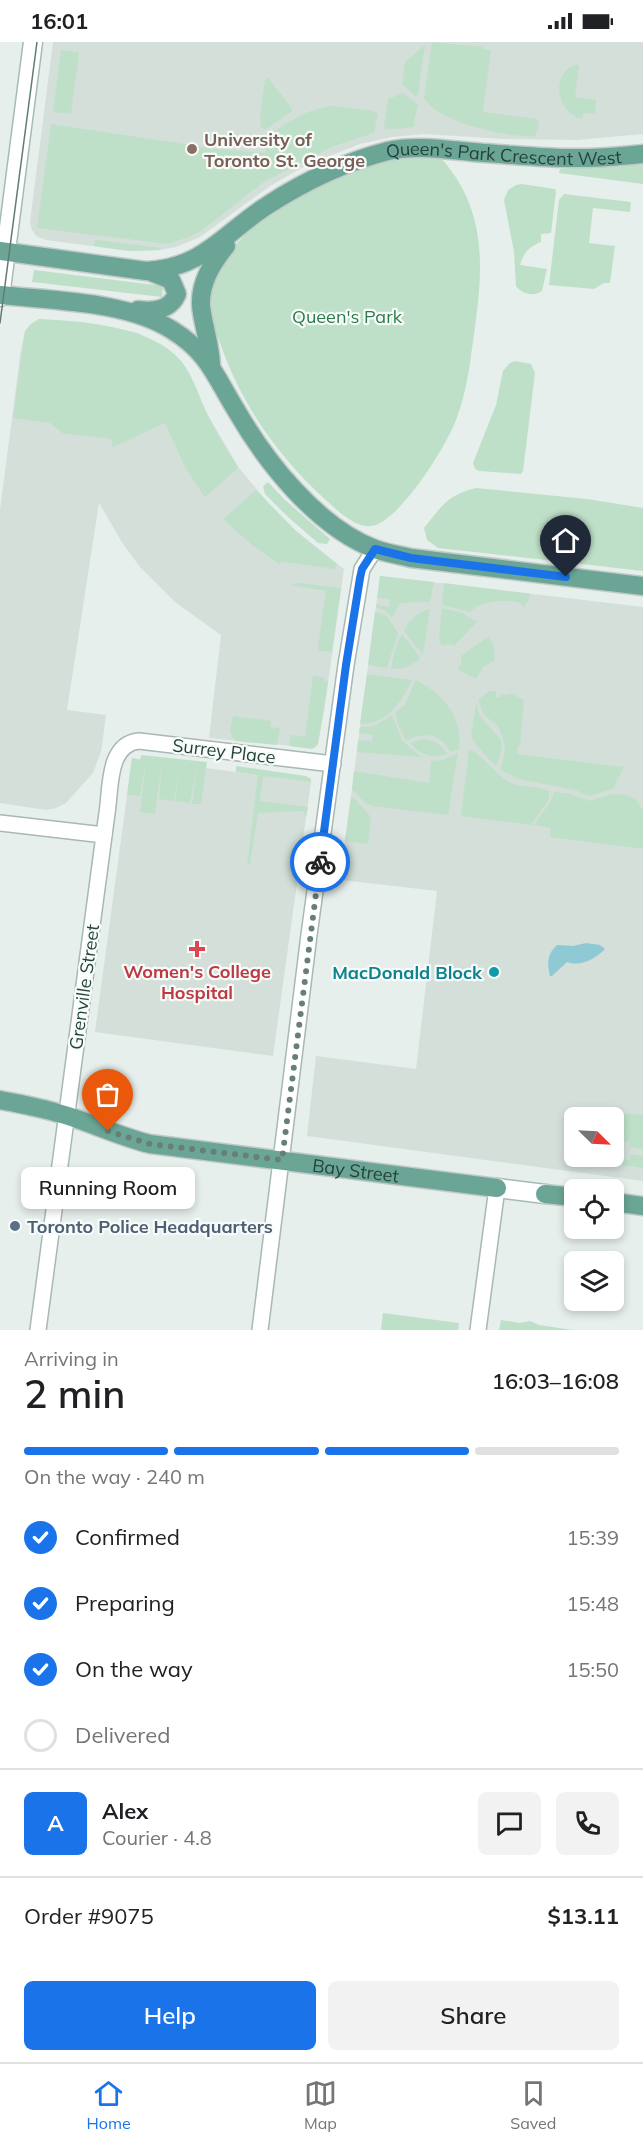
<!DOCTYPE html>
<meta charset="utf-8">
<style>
body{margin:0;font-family:Mulish,sans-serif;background:#f2f2f2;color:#202124;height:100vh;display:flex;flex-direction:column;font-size:22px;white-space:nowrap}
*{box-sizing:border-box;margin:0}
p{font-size:20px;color:#757577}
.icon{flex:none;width:33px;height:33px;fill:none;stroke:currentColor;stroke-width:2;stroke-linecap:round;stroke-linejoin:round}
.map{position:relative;height:1288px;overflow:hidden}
.details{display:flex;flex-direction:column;background:#fff;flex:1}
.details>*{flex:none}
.needle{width:39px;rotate:114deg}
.buttons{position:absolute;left:564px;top:1065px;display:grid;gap:12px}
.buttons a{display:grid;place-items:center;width:60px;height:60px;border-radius:9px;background:#fff;box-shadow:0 3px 9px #0003;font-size:30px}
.pin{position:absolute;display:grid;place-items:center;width:51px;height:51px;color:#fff;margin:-62px -26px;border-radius:50% 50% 50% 0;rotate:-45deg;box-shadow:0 0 6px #0007}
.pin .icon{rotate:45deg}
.courier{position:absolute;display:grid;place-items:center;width:60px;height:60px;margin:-30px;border:4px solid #1a73e8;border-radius:50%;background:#fff;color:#222;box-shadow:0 2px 8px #0007}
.bubble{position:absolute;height:42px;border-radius:9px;background:#fff;box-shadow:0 3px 9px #0003;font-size:20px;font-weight:600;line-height:42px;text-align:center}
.headline em{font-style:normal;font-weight:600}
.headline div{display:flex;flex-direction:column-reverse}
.headline{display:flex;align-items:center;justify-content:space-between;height:102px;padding:0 24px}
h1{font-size:39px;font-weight:600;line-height:45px}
.bar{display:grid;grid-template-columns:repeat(4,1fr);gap:9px 6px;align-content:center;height:72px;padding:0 24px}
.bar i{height:8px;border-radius:4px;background:#e0e0e0}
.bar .current{background:#1a73e8}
.bar p{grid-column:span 4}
.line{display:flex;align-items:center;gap:15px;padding:0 24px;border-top:2px solid #e0e0e0}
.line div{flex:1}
.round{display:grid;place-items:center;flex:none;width:63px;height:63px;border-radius:9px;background:#f2f2f2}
ol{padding:0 24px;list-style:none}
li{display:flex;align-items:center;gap:18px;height:66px}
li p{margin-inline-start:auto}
li .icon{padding:6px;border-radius:50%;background:#1a73e8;color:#fff;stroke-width:4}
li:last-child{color:#757577}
li i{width:33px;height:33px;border:3px solid #e0e0e0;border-radius:50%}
.button{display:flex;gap:12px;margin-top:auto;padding:12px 24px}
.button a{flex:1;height:69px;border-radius:9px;background:#1a73e8;color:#fff;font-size:24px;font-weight:600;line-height:69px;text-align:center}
.button a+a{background:#f2f2f2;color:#202124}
.status{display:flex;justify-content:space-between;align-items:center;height:42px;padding:0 30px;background:#fff;direction:ltr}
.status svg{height:16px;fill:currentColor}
.dock{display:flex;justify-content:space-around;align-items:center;height:84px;border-top:2px solid #e0e0e0;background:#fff;font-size:16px;color:#757577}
.dock a{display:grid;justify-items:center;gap:3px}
.dock .current{color:#1a73e8}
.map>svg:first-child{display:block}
.built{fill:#d4dfda;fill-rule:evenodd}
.green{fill:#bfe0c8}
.water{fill:#8ec9d4}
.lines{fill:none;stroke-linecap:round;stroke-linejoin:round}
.minor-casing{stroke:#a8b8b2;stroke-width:18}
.secondary-casing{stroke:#a4bbb3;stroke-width:21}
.primary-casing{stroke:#c2cac8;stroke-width:21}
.minor{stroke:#fff;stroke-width:15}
.secondary{stroke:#fff;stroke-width:18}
.primary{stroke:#6aa596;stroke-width:18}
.tram{stroke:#5f7d75;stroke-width:1.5}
.done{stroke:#687f78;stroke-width:6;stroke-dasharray:0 10.8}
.route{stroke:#1a73e8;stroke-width:8}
.education-dot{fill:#8d6e63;stroke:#f7fbf9;stroke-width:2}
.health-dot{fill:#e0444e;stroke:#f7fbf9;stroke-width:2}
.culture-dot{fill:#0f9aa8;stroke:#f7fbf9;stroke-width:2}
.service-dot{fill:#5c6f8a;stroke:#f7fbf9;stroke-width:2}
.labels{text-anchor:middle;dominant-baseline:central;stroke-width:4.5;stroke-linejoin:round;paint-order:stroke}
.education-label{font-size:18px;font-weight:bold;fill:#785e54;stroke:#f7fbf9;text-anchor:start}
.street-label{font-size:18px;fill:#24423a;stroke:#f7fbf9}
.park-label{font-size:18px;fill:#2d7a4b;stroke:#f7fbf9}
.health-label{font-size:18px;font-weight:bold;fill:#be3a42;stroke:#f7fbf9}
.culture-label{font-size:18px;font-weight:bold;fill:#0d838f;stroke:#f7fbf9;text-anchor:end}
.service-label{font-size:18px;font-weight:bold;fill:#4e5e75;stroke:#f7fbf9;text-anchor:start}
</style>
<div class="status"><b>16:01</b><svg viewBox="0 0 49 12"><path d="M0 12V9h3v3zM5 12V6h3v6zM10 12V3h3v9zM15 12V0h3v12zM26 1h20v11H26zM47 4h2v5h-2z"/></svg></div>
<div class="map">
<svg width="643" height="1288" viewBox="0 0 643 1288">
<rect width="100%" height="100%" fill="#e6efeb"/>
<g class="built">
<path d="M53 0H643V92L577 98 504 97 424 92 392 95 360 102 307 123 270 144 200 195 176 205 160 208 130 209 46 198 36 194 31 186 30 180Z"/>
<path d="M39 277 116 286 138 291 168 307 184 324 209 375 239 426 275 469 296 489 344 527 324 670 318 702 315 706 209 696 221 593 175 560 140 525 123 502 99 461 67 668 106 673 101 710 93 731 66 761 56 766 46 768 0 761V468L21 307 25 289 31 282Z"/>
<path d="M380 534 643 565V1139L307 1094 316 1014 416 1027 437 849 342 838 345 799ZM574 1076H614V1114H574Z"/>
<path d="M132 716 311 740 273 1014 95 990Z"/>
</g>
<g class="green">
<path d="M432 0 483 5V7L491 8 483 70 537 77 539 82 535 94C508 96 438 81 424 56Z"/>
<path d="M425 3 418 53 415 54 402 42 405 20Z"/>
<path d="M61 8 79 10 71 72 53 70Z"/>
<path d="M574 23H579L575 55 596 58 595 72 584 71 582 77C558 72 549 34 574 23Z"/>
<path d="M268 36 291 65 292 69 265 88 261 85 260 75 265 38Z"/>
<path d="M403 51 418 62 413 85 385 88 384 84 388 57Z"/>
<path d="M335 64 374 69 378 72 374 91 334 104 265 139 201 189 189 195 168 202 37 186 51 82 217 107 266 111 263 98 265 95C287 81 309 65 335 64Z"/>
<path d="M440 115C494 174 481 242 471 314 468 336 464 357 456 378 447 403 398 482 371 484 356 486 339 470 328 460 279 416 242 364 220 301 214 285 208 270 209 252 210 246 214 240 216 234 220 227 223 218 228 212 262 168 318 138 370 123 393 116 417 116 440 115Z"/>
<path d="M643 122V142L559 131 560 127Z"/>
<path d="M522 142 555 147 556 150 551 191 541 192V200C529 205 524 210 520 223L547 227 542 249C533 255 522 252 516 244L514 210 504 158 508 148 516 143Z"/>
<path d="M564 152 631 160 630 170 593 166 589 201 615 204 610 241H604L594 247 549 243 559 158Z"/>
<path d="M95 198 161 206 160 208 130 209 94 204Z"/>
<path d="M34 228 163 244 162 255 32 240Z"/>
<path d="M39 277C82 279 153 284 182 320 194 336 200 357 208 374 217 392 228 409 238 426L205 455 186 427 165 381 113 405 111 397 62 391 50 381 13 376 25 289 31 282Z"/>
<path d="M515 319 531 322 535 331 523 429 521 432 479 429 475 427 473 421 496 363 503 329 510 321Z"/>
<path d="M268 440 285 458 330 497 327 502 318 501 287 474 265 452 263 444Z"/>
<path d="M476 446 587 457 643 466V529L438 506 427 498 424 486C442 464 447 453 476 446Z"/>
<path d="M256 448 296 489 337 522 335 527 284 520 279 522 252 503 223 477Z"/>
<path d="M380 534 434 540 430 560 400 561 392 576 387 570 376 565V563L389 565 390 557 377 556Z"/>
<path d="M299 541 341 546 332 610 319 609 318 605 326 549 290 543Z"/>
<path d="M444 541 531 552 524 566 520 561C506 557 480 558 470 570L442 563Z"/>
<path d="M442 566 460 570 477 580 454 604 449 602 441 604 439 594Z"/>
<path d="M430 567 423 613 404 589C409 578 418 570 430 567Z"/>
<path d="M375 569 388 575 398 591 387 626 368 623Z"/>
<path d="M401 593H403L419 614V618L405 626 391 627 394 611Z"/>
<path d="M489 594 494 605 495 618 483 625 476 637 458 628 461 622V614Z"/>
<path d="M367 632 412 638C402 660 387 682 360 682Z"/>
<path d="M313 634 324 635V639L328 640 318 702 312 707 289 704 291 693 305 695Z"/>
<path d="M416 638C443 652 463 674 459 707L451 710C439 692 425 689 406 699L398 682 395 670 404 664Z"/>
<path d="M489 649H496V655H500V652L509 653 510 651 524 658 520 704H518L517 712 624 725 613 747 589 754 575 748 519 737 500 728 505 708 503 697 498 684 484 673 478 658Z"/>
<path d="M476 661 480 674 501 698 502 707 496 725 477 704 471 694Z"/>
<path d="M392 673 402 698 421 715 357 710 358 698 372 699 373 693 359 691 360 685H372Z"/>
<path d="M233 674 271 679 270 685 280 686 277 703 235 699 230 690Z"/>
<path d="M421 697C432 696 443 703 447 712 432 717 420 713 410 701Z"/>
<path d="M469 707C482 712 494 732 511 741 522 746 537 743 549 749V757L531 783 461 774Z"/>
<path d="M458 711 448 773 372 764 365 761 352 747 354 729 429 741 431 719 442 718Z"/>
<path d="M141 713 207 720 201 762H192L197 725 190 761 175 759 180 723 174 759 159 757 162 720 155 772 140 770 146 718 140 754 127 753 132 716 140 718Z"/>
<path d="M236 724 306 734 311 737V740L263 734 260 759 308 765 306 775 303 769 258 771 250 822 247 824 258 733 236 730Z"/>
<path d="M554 750 570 752 590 759 612 752 626 753 636 758 643 768V807L550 795 551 786 535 783C540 770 551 764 554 750Z"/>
<path d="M351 755 355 757 371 775 368 802 345 799Z"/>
<path d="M623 1071 643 1073V1107L629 1105 630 1100 621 1099 622 1088 618 1087 619 1082H622Z"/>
<path d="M574 1078V1114H614V1104L618 1105 617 1112 621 1113V1117L630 1118 631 1112 643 1114V1126L569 1115Z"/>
<path d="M383 1271 459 1281 458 1288H381Z"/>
<path d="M501 1278 520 1281 530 1279 539 1283 573 1288H499Z"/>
</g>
<path class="water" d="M586 901 600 903 605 907C595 917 581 925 567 920L552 934H550C547 921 547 912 557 903L573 904Z"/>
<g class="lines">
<defs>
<g id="minor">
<path d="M0 781 104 793"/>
<path d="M38 1288 107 771C111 747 107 702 139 699L333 722"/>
<path d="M260 1288 309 893 346 623 362 527 375 507"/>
<path d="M478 1288 497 1146"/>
</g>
<g id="secondary">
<path d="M0 255 33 0"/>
<path d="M497 1146 545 1152"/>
</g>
<g id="primary">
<path id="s1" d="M0 209 146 229C204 226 224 191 268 163 305 139 345 120 388 109 418 102 453 109 484 111 517 113 551 117 584 116 603 116 623 114 643 112"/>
<path d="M0 253C54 259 126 259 172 288 208 310 215 334 236 368 266 420 317 485 375 507 386 511 399 513 411 516L643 544"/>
<path d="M138 268C155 270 170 268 177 252L171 238 151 230"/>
<path d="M211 322C210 304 205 289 202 271 197 246 211 222 226 204"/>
<path id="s2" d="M0 1058C22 1062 43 1066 65 1073 94 1082 121 1095 150 1102L497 1146"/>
<path d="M545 1152 574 1155"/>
<path d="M614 1160 643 1164"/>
</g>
</defs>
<use href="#minor" class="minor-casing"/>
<use href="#secondary" class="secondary-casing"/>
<use href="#primary" class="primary-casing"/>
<use href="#minor" class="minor"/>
<use href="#secondary" class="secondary"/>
<use href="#primary" class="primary"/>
<path class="tram" d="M0 281 37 0"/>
</g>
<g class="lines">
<path class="done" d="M108 1089 150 1102 282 1118 320 820"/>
<path class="route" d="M320 820 346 623 360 536 362 527 375 507 411 516 566 535"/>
</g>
<circle class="education-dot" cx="192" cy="107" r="6"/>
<path class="health-dot" d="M194 898h6v6h6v6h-6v6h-6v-6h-6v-6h6z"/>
<circle class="culture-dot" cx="494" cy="930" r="6"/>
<circle class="service-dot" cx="15" cy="1184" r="6"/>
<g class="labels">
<g class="education-label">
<text x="204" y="97">University of<tspan x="204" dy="21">Toronto St. George</tspan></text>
</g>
<g class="street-label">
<text stroke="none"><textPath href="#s1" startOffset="537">Queen's Park Crescent West</textPath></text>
<text transform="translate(224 709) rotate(7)">Surrey Place</text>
<text transform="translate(84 945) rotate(-82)">Grenville Street</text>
<text stroke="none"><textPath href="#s2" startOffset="364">Bay Street</textPath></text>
</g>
<g class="park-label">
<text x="347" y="274">Queen's Park</text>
</g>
<g class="health-label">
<text x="197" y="929">Women's College<tspan x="197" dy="21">Hospital</tspan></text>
</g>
<g class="culture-label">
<text x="482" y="930">MacDonald Block</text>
</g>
<g class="service-label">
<text x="27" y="1184">Toronto Police Headquarters</text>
</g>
</g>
</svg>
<div class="buttons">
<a><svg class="needle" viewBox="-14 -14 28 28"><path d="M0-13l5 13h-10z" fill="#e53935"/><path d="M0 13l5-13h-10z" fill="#757577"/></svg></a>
<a><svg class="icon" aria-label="locate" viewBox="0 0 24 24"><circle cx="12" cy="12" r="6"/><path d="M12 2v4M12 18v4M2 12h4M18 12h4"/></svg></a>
<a><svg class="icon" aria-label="layers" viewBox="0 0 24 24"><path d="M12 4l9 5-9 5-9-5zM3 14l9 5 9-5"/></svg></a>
</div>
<div class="pin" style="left:108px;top:1089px;background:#ea580c"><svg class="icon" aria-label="bag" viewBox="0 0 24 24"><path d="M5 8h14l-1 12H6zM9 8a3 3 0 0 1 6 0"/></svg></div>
<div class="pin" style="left:566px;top:535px;background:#1f2937"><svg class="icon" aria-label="home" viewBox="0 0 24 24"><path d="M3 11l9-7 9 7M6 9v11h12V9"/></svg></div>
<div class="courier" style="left:320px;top:820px"><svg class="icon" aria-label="bike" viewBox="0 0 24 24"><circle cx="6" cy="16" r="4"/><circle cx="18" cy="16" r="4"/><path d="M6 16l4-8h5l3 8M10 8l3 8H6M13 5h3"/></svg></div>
<div class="bubble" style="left:21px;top:1125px;width:174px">Running Room</div>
</div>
<section class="details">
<div class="headline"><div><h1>2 min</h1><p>Arriving in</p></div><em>16:03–16:08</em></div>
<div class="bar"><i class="current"></i><i class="current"></i><i class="current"></i><i></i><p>On the way · 240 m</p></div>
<ol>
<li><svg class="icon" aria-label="check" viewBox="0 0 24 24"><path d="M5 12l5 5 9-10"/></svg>Confirmed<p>15:39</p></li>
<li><svg class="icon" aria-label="check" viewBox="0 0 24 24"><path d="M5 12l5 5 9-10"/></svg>Preparing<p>15:48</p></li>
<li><svg class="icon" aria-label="check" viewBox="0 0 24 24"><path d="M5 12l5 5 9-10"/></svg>On the way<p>15:50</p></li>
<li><i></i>Delivered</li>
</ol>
<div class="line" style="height:108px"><b class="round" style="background:#1a73e8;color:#fff">A</b><div><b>Alex</b><p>Courier · 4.8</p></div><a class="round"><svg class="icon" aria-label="chat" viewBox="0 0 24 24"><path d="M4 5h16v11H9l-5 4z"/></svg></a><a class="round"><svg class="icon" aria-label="phone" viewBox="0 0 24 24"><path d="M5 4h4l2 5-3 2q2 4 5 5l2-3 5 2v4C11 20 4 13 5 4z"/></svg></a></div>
<div class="line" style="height:78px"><div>Order #9075</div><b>$13.11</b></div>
<div class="button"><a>Help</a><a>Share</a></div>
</section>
<nav class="dock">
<a class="current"><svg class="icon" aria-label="home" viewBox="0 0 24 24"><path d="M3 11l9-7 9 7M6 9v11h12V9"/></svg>Home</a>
<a><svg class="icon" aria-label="map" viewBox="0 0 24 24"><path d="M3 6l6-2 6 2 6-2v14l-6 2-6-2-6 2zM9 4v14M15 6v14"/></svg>Map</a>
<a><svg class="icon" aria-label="saved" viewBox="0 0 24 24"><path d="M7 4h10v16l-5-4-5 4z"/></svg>Saved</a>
</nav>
